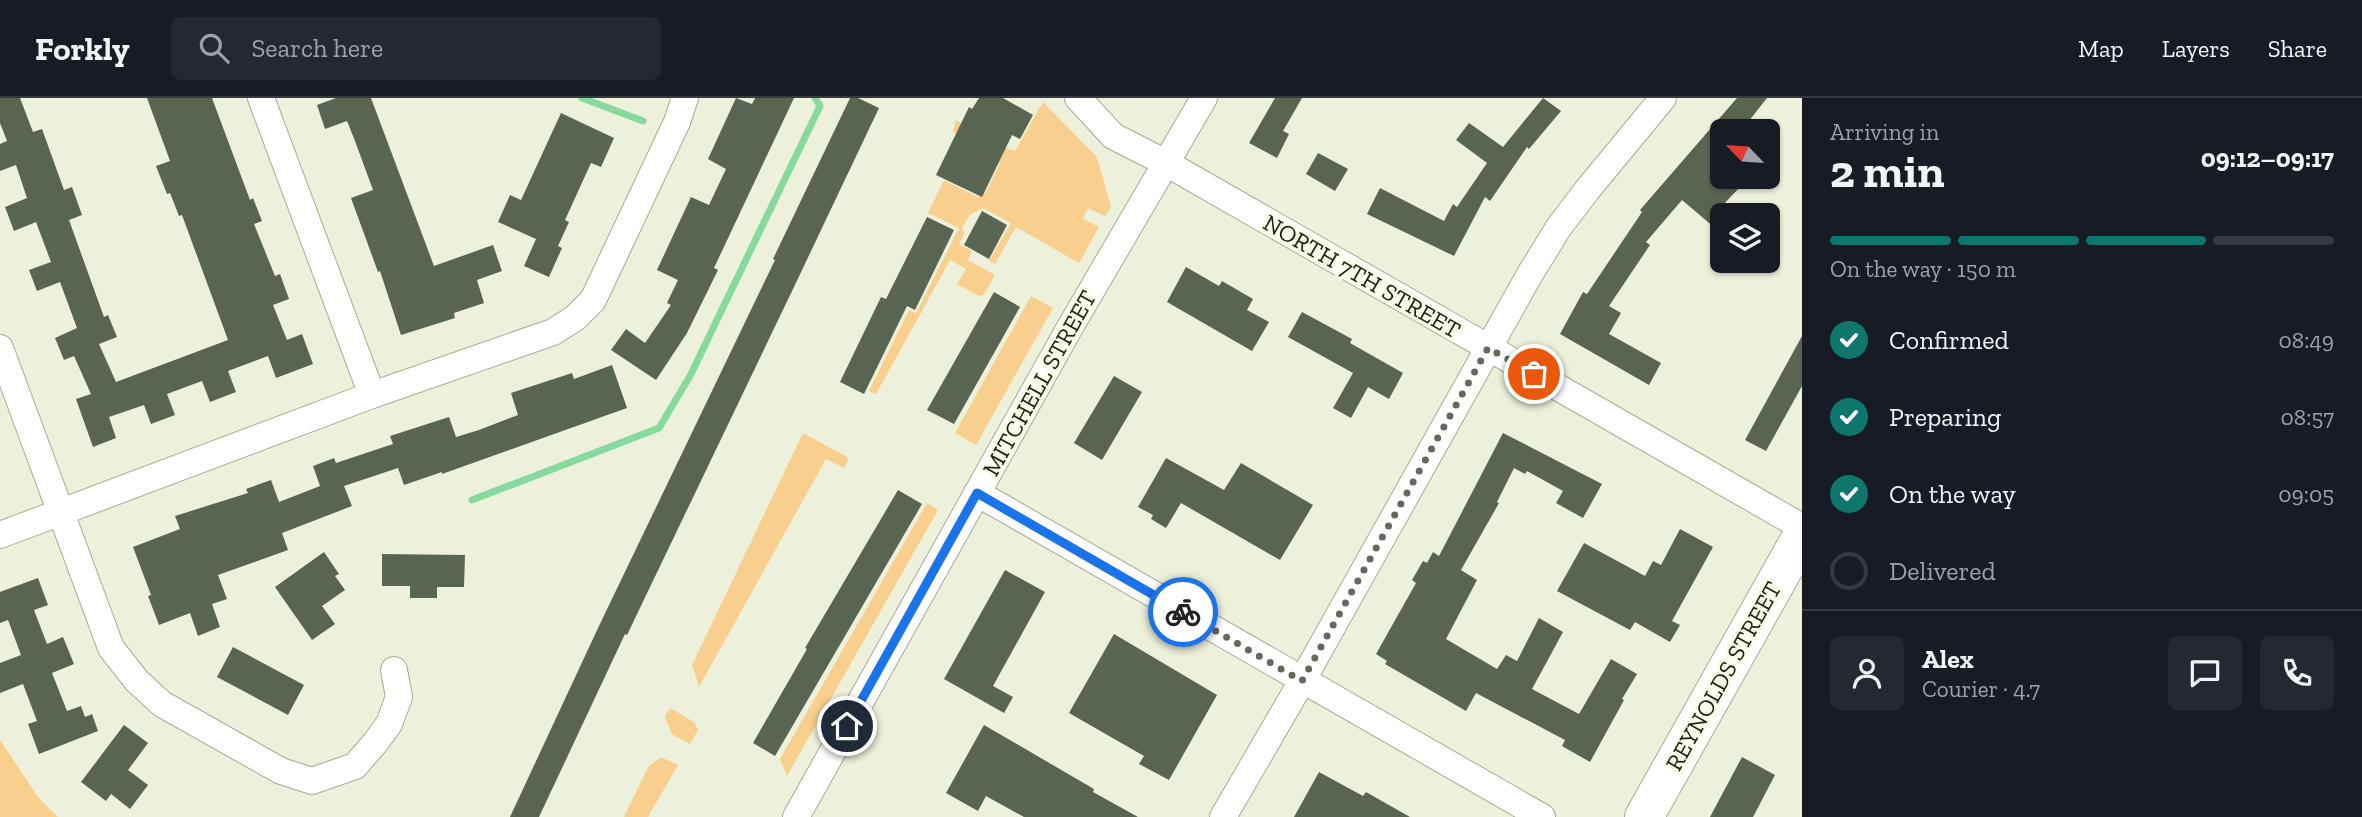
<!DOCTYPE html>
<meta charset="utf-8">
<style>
body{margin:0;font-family:"Zilla Slab",serif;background:#242831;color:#f1f3f6;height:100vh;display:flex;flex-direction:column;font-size:26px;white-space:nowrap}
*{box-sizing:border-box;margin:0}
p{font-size:23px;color:#9ea1a6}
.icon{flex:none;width:38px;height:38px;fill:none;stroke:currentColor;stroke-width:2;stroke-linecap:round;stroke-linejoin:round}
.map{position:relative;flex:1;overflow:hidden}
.panel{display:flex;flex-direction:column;background:#171b24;width:560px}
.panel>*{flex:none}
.needle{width:46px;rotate:295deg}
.controls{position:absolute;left:1710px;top:21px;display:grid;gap:14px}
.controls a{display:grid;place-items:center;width:70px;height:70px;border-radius:10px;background:#171b24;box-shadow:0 2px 5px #0004;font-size:35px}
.pin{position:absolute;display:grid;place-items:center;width:60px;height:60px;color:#fff;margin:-30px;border:4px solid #fff;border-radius:50%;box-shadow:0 2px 7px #0007}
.courier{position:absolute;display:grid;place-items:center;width:70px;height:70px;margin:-35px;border:5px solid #1a73e8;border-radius:50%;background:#fff;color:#222;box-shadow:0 2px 9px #0007}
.headline em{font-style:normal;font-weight:700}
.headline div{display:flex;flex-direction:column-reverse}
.headline{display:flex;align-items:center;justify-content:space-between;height:119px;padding:0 28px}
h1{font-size:46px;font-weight:700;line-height:52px}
.bar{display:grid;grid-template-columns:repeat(4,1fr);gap:10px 7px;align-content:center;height:84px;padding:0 28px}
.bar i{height:9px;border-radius:5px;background:#363941}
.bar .current{background:#0f766e}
.bar p{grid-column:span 4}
.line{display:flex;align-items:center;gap:18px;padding:0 28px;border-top:2px solid #363941}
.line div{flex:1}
.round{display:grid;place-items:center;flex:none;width:74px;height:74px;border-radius:10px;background:#242831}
ol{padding:0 28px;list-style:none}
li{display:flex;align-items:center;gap:21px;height:77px}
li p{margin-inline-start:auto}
li .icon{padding:7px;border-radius:50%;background:#0f766e;color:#fff;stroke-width:4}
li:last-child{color:#9ea1a6}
li i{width:38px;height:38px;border:4px solid #363941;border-radius:50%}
header{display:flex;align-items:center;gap:42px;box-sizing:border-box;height:98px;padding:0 35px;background:#171b24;border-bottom:2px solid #363941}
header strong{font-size:33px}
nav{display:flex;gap:38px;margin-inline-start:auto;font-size:24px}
.search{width:490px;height:63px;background:#242831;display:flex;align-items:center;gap:18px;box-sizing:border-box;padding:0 24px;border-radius:10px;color:#9ea1a6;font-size:26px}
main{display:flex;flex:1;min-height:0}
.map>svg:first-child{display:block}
.green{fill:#f9cf8e}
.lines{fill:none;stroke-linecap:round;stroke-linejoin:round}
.stream{stroke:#88d99e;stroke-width:7}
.building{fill:#5a6453}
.street-casing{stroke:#a7aa96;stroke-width:28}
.secondary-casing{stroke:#a7aa96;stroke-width:40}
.street{stroke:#fff;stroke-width:26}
.secondary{stroke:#fff;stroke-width:38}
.done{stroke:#66685c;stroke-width:7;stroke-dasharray:0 12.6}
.route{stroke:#1a73e8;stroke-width:9}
.labels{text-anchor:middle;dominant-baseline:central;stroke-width:7;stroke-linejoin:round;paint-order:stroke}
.street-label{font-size:24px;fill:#1d1f17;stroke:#fafee9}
</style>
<header>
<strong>Forkly</strong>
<div class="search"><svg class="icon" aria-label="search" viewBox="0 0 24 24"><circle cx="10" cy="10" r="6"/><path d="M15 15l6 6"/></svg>Search here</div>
<nav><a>Map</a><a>Layers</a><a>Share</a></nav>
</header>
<main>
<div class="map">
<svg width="1802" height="719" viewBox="0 0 1802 719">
<rect width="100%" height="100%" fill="#edf1db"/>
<g class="green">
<path d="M1043 4 1097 59 1111 109 1105 118 1088 110 1083 121 1099 129 1079 165 1016 129 995 166 989 163 1011 125 983 110 969 117 962 131 965 135 959 146 972 153 968 162 995 177 984 197 979 198 957 186 966 171 950 162 876 296 869 293 909 212 916 215 959 130 928 115 944 82 978 99 979 97 962 85 985 96 1000 65 976 53 979 46 953 34 956 22 1003 49 1015 53Z"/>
<path d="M1031 198 1053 210 976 347 955 335Z"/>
<path d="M803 335 849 360 844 370 826 361 699 589 692 567Z"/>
<path d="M927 405 938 412 787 678 780 661Z"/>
<path d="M670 610 694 624 698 632 690 646 672 636 665 619Z"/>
<path d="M0 642 38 699 58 719H0Z"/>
<path d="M661 659 678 667 648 719H624L648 669Z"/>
</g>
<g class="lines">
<g class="stream">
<path d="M582 0 643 23"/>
<path d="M472 402 659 330 690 278 820 8 815 0"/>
</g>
</g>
<g class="building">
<path d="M0 0H20L33 34 42 31 64 92 72 89 82 117 69 122 104 219 108 217 117 239 99 246 116 284 228 242 182 117 179 118 170 95 167 96 156 68 170 63 147 0H212L250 102 253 100 262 123 254 126 275 178 280 176 289 201 273 207 287 242 302 236 313 266 276 280 268 258 228 273 236 294 210 304 202 283 167 296 175 317 151 326 144 307 109 319 116 340 93 349 76 301 91 296 74 258 64 262 55 240 77 230 60 184 37 193 29 172 51 164 36 124 14 133 5 109 27 100 16 67 0 73V46L7 43 0 25Z"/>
<path d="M336 0H371L434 168 493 147 502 173 477 182 484 205 454 215 455 220 401 237 380 173 378 174 351 100 373 92 355 43 347 23 325 31 317 7Z"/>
<path d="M736 0 752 6 755 0H794L714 170 718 172 687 235 656 282 611 252 626 231 645 245 671 207 667 205 678 182 657 172 691 99 709 107 726 71 708 61Z"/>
<path d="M850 0H858L879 10 793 191 627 537 625 536 539 719H510L598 530 775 162 773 161Z"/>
<path d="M979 0H1003L1033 17 1020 41 1012 37 982 99 936 77 969 9 972 11Z"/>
<path d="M1275 0H1302L1283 33 1289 36 1277 60 1249 45Z"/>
<path d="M1543 0 1561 13 1529 51 1527 49 1490 103 1485 99 1454 158 1367 116 1380 90 1444 123 1453 106 1457 109 1487 65 1456 42 1469 25 1503 49Z"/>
<path d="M1737 0H1767L1741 33H1722V52L1713 62 1722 71V79H1731L1741 88 1721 109 1722 136 1682 102 1646 144 1650 147 1609 208 1621 215 1609 236 1661 265 1649 287 1560 236 1583 194 1587 196 1642 114 1640 112Z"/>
<path d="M561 15 614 40 601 69 591 65 565 122 569 124 558 148 562 150 549 179 524 168 536 141 498 124 510 97 521 102Z"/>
<path d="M1318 55 1348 71 1335 93 1306 76Z"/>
<path d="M982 113 1007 127 989 161 964 147Z"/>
<path d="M927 119 954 132 915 212 907 208 864 296 840 284 881 199 886 201Z"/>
<path d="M1186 169 1219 188 1222 183 1253 201 1247 212 1269 224 1252 253 1167 204Z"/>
<path d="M994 194 1020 209 954 326 927 312Z"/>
<path d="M1302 214 1352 241 1350 245 1403 275 1389 301 1368 289 1351 320 1333 310 1353 275 1288 239Z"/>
<path d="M1802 238V288L1766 353 1745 342Z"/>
<path d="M612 267 627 310 442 376V374L404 387 398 370 344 388 352 408 282 435 288 452 218 477 227 501 212 506 220 529 198 538 190 515 159 527 148 498 151 497 133 449 180 431 175 418 248 395 246 391 271 382 279 404 320 388 313 368 334 360 336 365 393 346 390 338 449 319 456 339 479 332 518 317 511 295 572 275 574 281Z"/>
<path d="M1114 278 1142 294 1102 362 1074 345Z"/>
<path d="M1503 335 1602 386 1583 420 1556 405 1563 393 1527 373 1525 376 1514 370 1497 404 1499 405 1461 472 1477 482 1446 541 1497 571 1506 557 1517 563 1539 520 1563 534 1532 591 1579 616 1611 561 1637 576 1622 601 1624 602 1590 664 1562 648 1565 642 1476 595 1466 613 1385 566 1387 563 1376 556 1416 485 1412 482 1423 463 1427 465 1433 454 1439 458Z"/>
<path d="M1166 360 1224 392 1241 365 1313 407 1280 462 1181 405 1166 430 1151 421 1153 417 1138 409Z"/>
<path d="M898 392 922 406 775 658 753 645 807 551 805 550Z"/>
<path d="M1680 431 1713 449 1672 523 1680 527 1670 544 1635 524 1630 532 1557 493 1584 445 1645 478 1653 463 1661 467Z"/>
<path d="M324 454 339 476 335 478 345 492 322 508 335 526 312 542 275 489Z"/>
<path d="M382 456 465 457 464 489H437V500H410V488H382Z"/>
<path d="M1005 472 1045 494 993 588 1013 599 1004 615 944 581Z"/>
<path d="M38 480 48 507 34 512 47 546 63 539 74 566 52 575 67 613 81 608 85 619 92 616 98 633 39 656 28 626 37 623 23 586 0 595V565L21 557 8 522 0 525V494Z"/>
<path d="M1114 536 1217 597 1169 682 1139 666 1144 658 1069 615Z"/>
<path d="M233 549 304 587 288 617 217 579Z"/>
<path d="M124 627 148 645 128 672 148 687 130 711 111 696 106 703 81 684Z"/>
<path d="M984 627 1094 691 1093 694 1138 719H1024L986 698 978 713 946 695Z"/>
<path d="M1742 659 1775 677 1753 719H1710Z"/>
<path d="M1319 674 1363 698 1366 694 1410 719H1294Z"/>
</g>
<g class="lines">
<defs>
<g id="street">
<path d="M261 0 372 297"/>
<path d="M1078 0 1113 38 1166 65 1802 429"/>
<path d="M0 250 111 550 137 583 162 606 281 673 312 683 355 668 375 645 389 626 399 599 394 572"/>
<path d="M977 395 1542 719"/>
<path d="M0 437 372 297 553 234 575 220 593 202 677 24 685 0"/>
<path d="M796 719 1069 231 1204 0"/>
<path d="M1223 719 1302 583 1530 176 1559 129 1588 91 1663 0"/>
</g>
<path id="secondary" d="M1644 719 1802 438"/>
</defs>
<use href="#street" class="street-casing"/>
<use href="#secondary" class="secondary-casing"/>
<use href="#street" class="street"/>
<use href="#secondary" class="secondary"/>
</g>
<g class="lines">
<path class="done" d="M1183 514 1302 583 1488 250 1534 276"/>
<path class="route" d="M847 628 977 395 1183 514"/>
</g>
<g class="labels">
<g class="street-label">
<text transform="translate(1362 178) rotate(30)">NORTH 7TH STREET</text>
<text transform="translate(1039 285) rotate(-61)">MITCHELL STREET</text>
<text transform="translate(1723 578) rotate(-61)">REYNOLDS STREET</text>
</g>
</g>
</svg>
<div class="controls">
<a><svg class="needle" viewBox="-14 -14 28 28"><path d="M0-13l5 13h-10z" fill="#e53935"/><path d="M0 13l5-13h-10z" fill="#9ea1a6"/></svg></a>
<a><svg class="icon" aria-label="layers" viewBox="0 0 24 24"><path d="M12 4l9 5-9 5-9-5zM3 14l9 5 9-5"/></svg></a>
</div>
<div class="pin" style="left:1534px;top:276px;background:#ea580c"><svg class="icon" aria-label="bag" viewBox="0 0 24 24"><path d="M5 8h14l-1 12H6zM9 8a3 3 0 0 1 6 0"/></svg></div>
<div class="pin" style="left:847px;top:628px;background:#1f2937"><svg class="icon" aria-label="home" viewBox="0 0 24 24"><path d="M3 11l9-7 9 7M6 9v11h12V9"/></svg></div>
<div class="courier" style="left:1183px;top:514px"><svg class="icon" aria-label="bike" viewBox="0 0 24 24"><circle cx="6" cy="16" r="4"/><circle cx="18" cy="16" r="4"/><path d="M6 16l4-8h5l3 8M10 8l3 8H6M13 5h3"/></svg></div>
</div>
<section class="panel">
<div class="headline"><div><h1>2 min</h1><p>Arriving in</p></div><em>09:12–09:17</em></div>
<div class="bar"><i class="current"></i><i class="current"></i><i class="current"></i><i></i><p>On the way · 150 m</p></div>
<ol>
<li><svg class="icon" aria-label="check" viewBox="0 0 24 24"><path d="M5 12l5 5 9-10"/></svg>Confirmed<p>08:49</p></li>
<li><svg class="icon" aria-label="check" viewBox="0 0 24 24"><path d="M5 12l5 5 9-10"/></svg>Preparing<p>08:57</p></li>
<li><svg class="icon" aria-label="check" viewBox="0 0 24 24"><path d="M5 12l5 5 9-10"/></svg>On the way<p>09:05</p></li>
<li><i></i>Delivered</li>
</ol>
<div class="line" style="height:126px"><a class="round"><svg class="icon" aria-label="person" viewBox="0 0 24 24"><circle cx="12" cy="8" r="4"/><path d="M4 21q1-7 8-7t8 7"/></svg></a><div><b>Alex</b><p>Courier · 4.7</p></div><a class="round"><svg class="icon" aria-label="chat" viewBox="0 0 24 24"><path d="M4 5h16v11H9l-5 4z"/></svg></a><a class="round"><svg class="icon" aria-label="phone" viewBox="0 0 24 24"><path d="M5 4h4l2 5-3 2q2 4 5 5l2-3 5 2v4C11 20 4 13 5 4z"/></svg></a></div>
</section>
</main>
